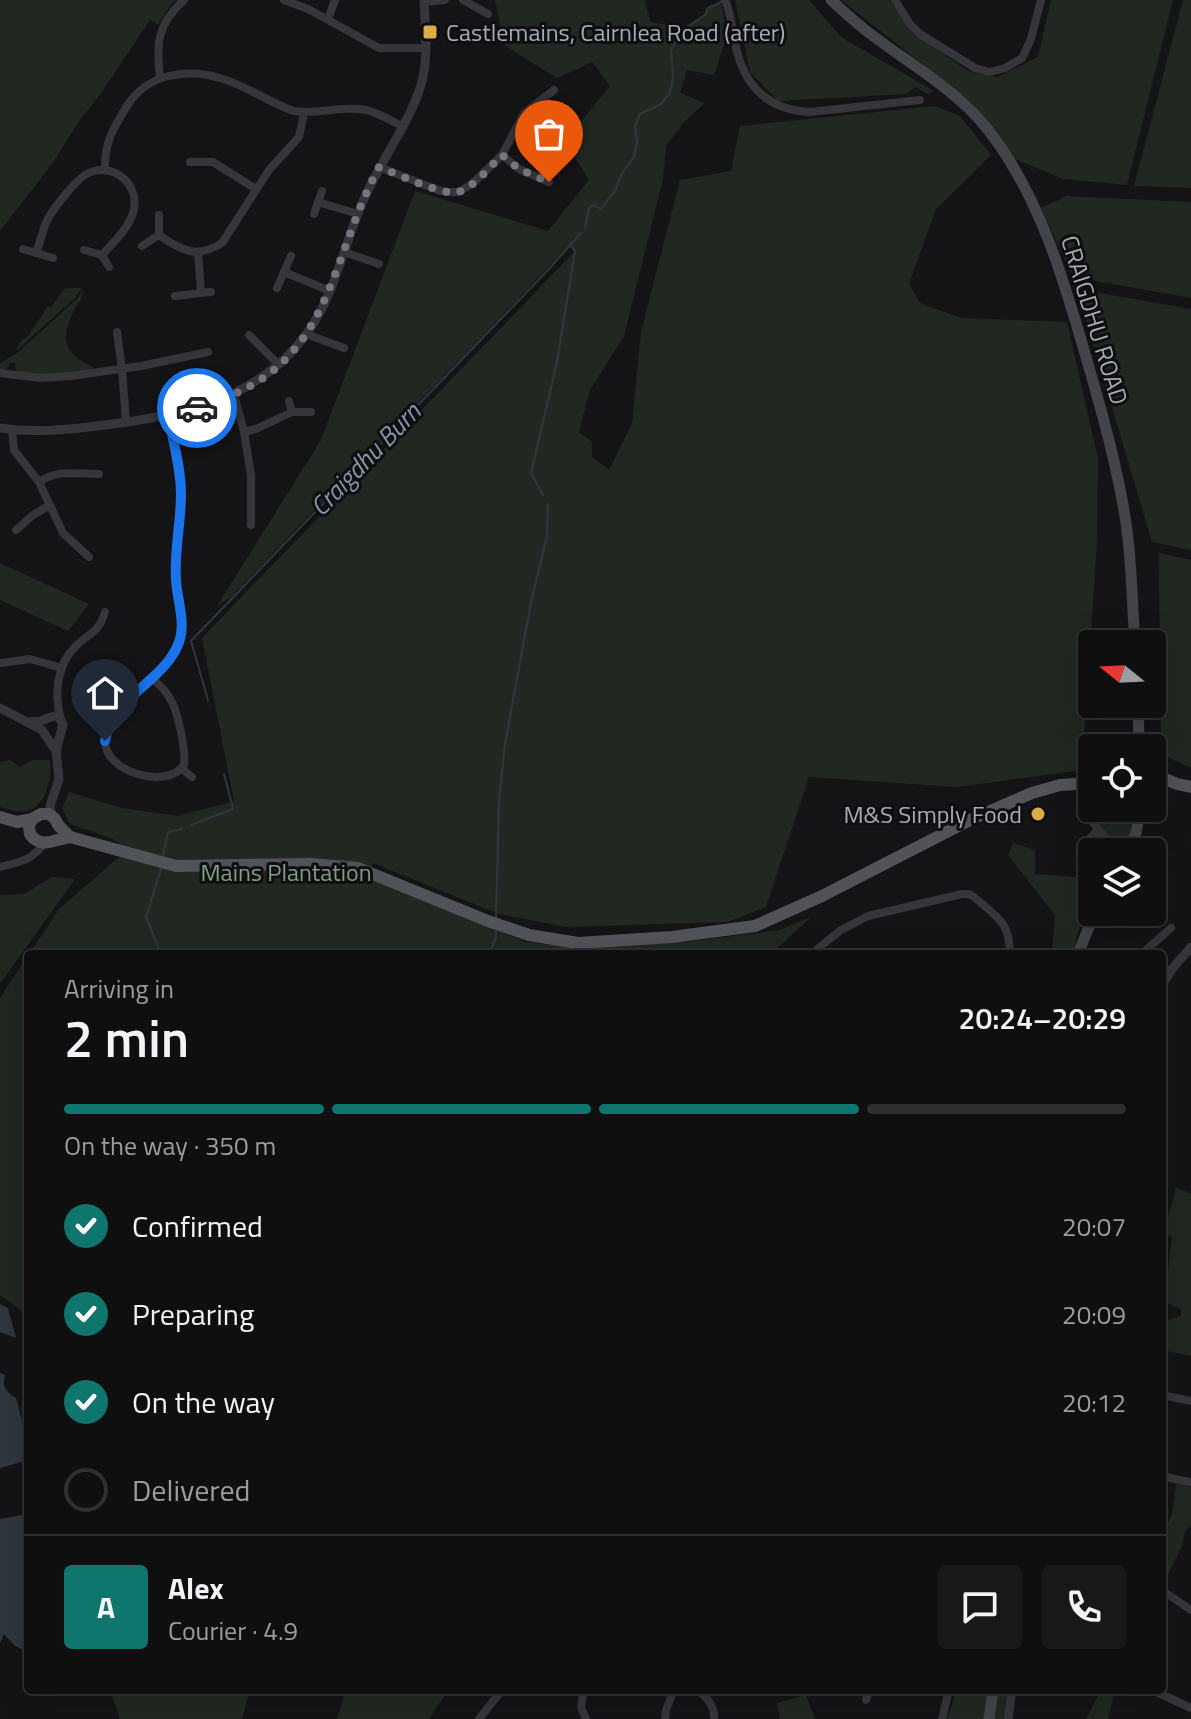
<!DOCTYPE html>
<meta charset="utf-8">
<style>
body{margin:0;font-family:"Titillium Web",sans-serif;background:#181819;color:#f1f3f6;height:100vh;display:flex;flex-direction:column;font-size:30px;white-space:nowrap}
*{box-sizing:border-box;margin:0}
p{font-size:26px;color:#9b9c9f}
.icon{flex:none;width:44px;height:44px;fill:none;stroke:currentColor;stroke-width:2;stroke-linecap:round;stroke-linejoin:round}
.map{position:relative;flex:1;overflow:hidden}
.side{position:absolute;left:24px;top:950px;width:1142px;height:744px;display:flex;flex-direction:column;background:#0f0f10;border-radius:8px;box-shadow:0 8px 32px #0002,0 0 0 2px #2f2f30}
.side>*{flex:none}
.needle{width:52px;rotate:288deg}
.controls{position:absolute;left:1078px;top:630px;display:grid;gap:16px}
.controls a{display:grid;place-items:center;width:88px;height:88px;border-radius:8px;background:#0f0f10;box-shadow:0 8px 32px #0002,0 0 0 2px #2f2f30;font-size:40px}
.pin{position:absolute;display:grid;place-items:center;width:68px;height:68px;color:#fff;margin:-82px -34px;border-radius:50% 50% 50% 0;rotate:-45deg;box-shadow:0 0 8px #0007}
.pin .icon{rotate:45deg}
.courier{position:absolute;display:grid;place-items:center;width:80px;height:80px;margin:-40px;border:6px solid #1a73e8;border-radius:50%;background:#fff;color:#222;box-shadow:0 2px 10px #0007}
.head em{font-style:normal;font-weight:600}
.head div{display:flex;flex-direction:column-reverse}
.head{display:flex;align-items:center;justify-content:space-between;height:136px;padding:0 40px}
h1{font-size:52px;font-weight:600;line-height:60px}
.bar{display:grid;grid-template-columns:repeat(4,1fr);gap:12px 8px;align-content:center;height:96px;padding:0 40px}
.bar i{height:10px;border-radius:6px;background:#2f2f30}
.bar .current{background:#0f766e}
.bar p{grid-column:span 4}
.line{display:flex;align-items:center;gap:20px;padding:0 40px;border-top:2px solid #2f2f30}
.line div{flex:1}
.round{display:grid;place-items:center;flex:none;width:84px;height:84px;border-radius:8px;background:#181819}
ol{padding:0 40px;list-style:none}
li{display:flex;align-items:center;gap:24px;height:88px}
li p{margin-inline-start:auto}
li .icon{padding:8px;border-radius:50%;background:#0f766e;color:#fff;stroke-width:4}
li:last-child{color:#9b9c9f}
li i{width:44px;height:44px;border:4px solid #2f2f30;border-radius:50%}
.map>svg:first-child{display:block}
.green{fill:#212822}
.water{fill:#2f363d}
.lines{fill:none;stroke-linecap:round;stroke-linejoin:round}
.stream{stroke:#2f363d;stroke-width:2}
.minor{stroke:#36363a;stroke-width:8}
.tertiary{stroke:#36363a;stroke-width:9}
.secondary{stroke:#44454a;stroke-width:11}
.primary{stroke:#525359;stroke-width:12}
.done{stroke:#74767d;stroke-width:8;stroke-dasharray:0 14.4}
.route{stroke:#1a73e8;stroke-width:10}
.poi-dot{fill:#dbad47;stroke:#0f0f11;stroke-width:3}
.labels{text-anchor:middle;dominant-baseline:central;stroke-width:6;stroke-linejoin:round;paint-order:stroke}
.poi-label{font-size:24px;fill:#a8abb4;stroke:#0f0f11;text-anchor:start}
.street-label{font-size:24px;fill:#a8abb4;stroke:#0f0f11}
.park-label{font-size:24px;fill:#819d83;stroke:#0f0f11}
.water-label{font-size:26px;font-style:italic;fill:#8397ab;stroke:#0f0f11}
</style>
<div class="map">
<svg width="1191" height="1719" viewBox="0 0 1191 1719">
<rect width="100%" height="100%" fill="#141416"/>
<g class="green">
<path d="M0 0H177L172 3 158 24 150 20 99 96 79 121 52 164 0 231Z"/>
<path d="M495 0H644L651 22 685 28 695 20 705 14 708 8 721 3 727 36 714 75 687 70 680 93 705 103 683 123 666 146 663 179 624 336 590 390 579 432 592 442V457L609 470 632 423 641 332 680 180 731 171 740 126 935 106 960 116 991 155 936 209 909 284 920 303 961 318 1067 322 1098 459 1097 541 1082 770 957 787 809 777 766 907 727 922 566 927 499 914 373 863 368 874 525 942 563 946 687 942 779 930 811 917 771 954H29L59 909 119 857 149 862 111 838 70 824 62 808 69 792 122 808 178 816 234 801 202 638 575 251 568 247 231 597 217 606 321 440 415 191 548 231 589 180 565 141 610 86 592 62 557 78 505 46Z"/>
<path d="M735 0H809L841 37 934 91 928 94 915 87 906 94 778 101 750 72Z"/>
<path d="M841 0H889L914 34 970 72 998 77 1038 57 1051 0H1173L1127 185 1063 179 1015 159 958 92Z"/>
<path d="M1183 0H1191V188L1134 186Z"/>
<path d="M1067 196 1191 202V298L1073 277 1041 208Z"/>
<path d="M68 288H82L75 298 16 351 19 343 29 335 48 306 51 307 64 289Z"/>
<path d="M84 288 80 302H78C63 333 56 350 93 367L92 370 49 375 18 373 16 371 15 363 11 362 7 369 0 370V363L16 354 78 298Z"/>
<path d="M1077 289 1191 309V550L1152 542Z"/>
<path d="M1159 553 1191 560V768L1161 754Z"/>
<path d="M0 563 89 604 68 631 0 600Z"/>
<path d="M10 760 20 767 33 760H50C52 777 47 806 27 811 18 813 9 809 0 807V762Z"/>
<path d="M1092 795V808H1130C1132 822 1133 836 1122 847L1116 845 1086 807Z"/>
<path d="M1013 843 1035 850V874L1077 877 1078 873 1092 875V905L1078 932 1073 954H1052L1055 915 1008 855Z"/>
<path d="M52 877 75 879 0 984V895L24 894Z"/>
<path d="M28 955V1340L21 1310 0 1295V998Z"/>
<path d="M1176 1187 1191 1194V1356L1162 1350V1322L1181 1316V1309L1165 1302 1163 1294 1167 1279 1172 1236 1164 1234Z"/>
<path d="M1176 1484 1191 1487V1526L1185 1531 1182 1546 1162 1586V1536L1172 1514Z"/>
<path d="M110 1690H250L242 1719H120Z"/>
<path d="M346 1690H448L429 1719H337Z"/>
<path d="M957 1690H1007L1003 1719H947Z"/>
<path d="M1101 1690H1115L1108 1719H1086Z"/>
<path d="M806 1695 815 1719H780L777 1703Z"/>
</g>
<g class="water">
<path d="M0 1304 8 1308 16 1338 0 1332Z"/>
<path d="M0 1373 5 1375C2 1387 5 1391 16 1398L28 1443V1460L0 1468Z"/>
<path d="M28 1514V1652L15 1646 4 1634 0 1643V1519Z"/>
</g>
<g class="lines">
<g class="stream">
<path d="M585 227 589 209 592 205 601 209 616 189 622 173 634 157 637 142 635 126 640 114 661 104 669 94 673 79 671 50 684 29 705 15 708 8 721 2"/>
<path d="M543 495 531 473 557 362 575 251 571 246"/>
<path d="M208 700 191 641 550 268 581 233"/>
<path d="M191 825 233 809 224 774"/>
<path d="M163 855 168 832 182 829"/>
<path d="M161 869 146 917 161 954"/>
<path d="M496 917 499 800 505 744 531 602 547 536 548 504"/>
<path d="M489 954 496 937V931"/>
</g>
<g class="minor">
<path d="M284 0 308 9 379 48H426"/>
<path d="M463 0 488 14"/>
<path d="M725 0C731 13 732 29 735 43 743 84 766 110 810 112L920 100"/>
<path d="M895 0 910 24 920 34 975 68 990 72 1005 68 1022 58 1031 39 1041 0"/>
<path d="M424 2 445 0"/>
<path d="M328 19 335 0"/>
<path d="M160 78C156 44 157 24 184 0"/>
<path d="M502 155 519 169 549 182"/>
<path d="M190 162H213L256 189"/>
<path d="M379 167 438 190 447 192H459L473 183 502 155 524 113 554 90"/>
<path d="M105 170C104 144 113 128 127 106 147 74 185 68 220 78 246 85 269 103 294 111 317 115 343 105 366 110 379 113 390 120 402 126"/>
<path d="M318 202 358 214"/>
<path d="M314 214 322 191"/>
<path d="M159 215V235C182 251 197 259 222 243L269 170 299 137 304 112"/>
<path d="M142 246 159 235"/>
<path d="M23 249 36 253"/>
<path d="M198 252 201 293"/>
<path d="M344 252 379 264"/>
<path d="M102 255 109 267"/>
<path d="M53 258 36 253C40 243 42 233 46 223 51 211 74 182 85 175 109 160 139 181 134 209 131 226 113 243 102 255L84 250"/>
<path d="M284 272 330 291"/>
<path d="M277 288 291 256"/>
<path d="M175 296 211 292"/>
<path d="M117 332 122 369 126 422"/>
<path d="M306 334 344 348"/>
<path d="M249 335 279 365"/>
<path d="M0 373 40 378 71 376 141 366 208 352"/>
<path d="M234 395 244 432 251 475V525"/>
<path d="M289 401 292 412"/>
<path d="M12 430 14 450 39 482 63 533 89 557"/>
<path d="M244 432 256 429 292 412H311"/>
<path d="M39 482C57 469 77 474 99 474"/>
<path d="M16 530 33 515 50 505"/>
<path d="M0 663 30 659 62 668"/>
<path d="M152 678C158 684 165 689 169 697 178 710 186 750 184 765 168 790 102 773 105 738 109 701 160 682 176 650 188 626 177 603 176 578 174 550 181 522 181 493 180 467 173 441 168 415"/>
<path d="M61 720C54 696 56 665 76 646 89 633 99 633 105 612"/>
<path d="M182 769 192 777"/>
<path d="M1080 813 1088 817 1118 852"/>
<path d="M1086 865 1088 840 1098 830"/>
<path d="M0 867C22 861 29 862 44 844"/>
<path d="M811 954 841 930 868 916 962 894H969L974 897C997 917 1010 922 1010 954"/>
<path d="M1145 954 1147 949 1171 928"/>
<path d="M1162 1395 1191 1401"/>
<path d="M1162 1476 1189 1482"/>
<path d="M1163 1591 1191 1610"/>
<path d="M584 1690 581 1707 586 1719"/>
<path d="M697 1690C707 1697 715 1706 714 1719"/>
<path d="M1092 1690 1095 1691"/>
<path d="M1152 1690 1191 1708"/>
<path d="M866 1700 869 1690"/>
<path d="M479 1719 502 1690"/>
<path d="M665 1719 666 1710 674 1690"/>
<path d="M942 1719 949 1690"/>
</g>
<g class="tertiary">
<path d="M0 428C33 433 64 430 97 426 175 417 258 402 307 333 336 293 344 243 364 199 380 162 410 122 421 85 429 58 425 28 424 0"/>
<path d="M0 708 42 730 56 751"/>
<path d="M29 722C33 721 36 722 40 721 51 719 55 710 63 724L56 751 59 779 50 806 52 816"/>
<path d="M1162 985 1172 969 1191 947"/>
<path d="M1008 1719 1012 1690"/>
</g>
<g class="secondary">
<path d="M831 0C843 11 855 22 868 32 909 64 956 89 989 131 1041 198 1065 284 1088 364 1103 416 1118 470 1126 523 1132 563 1132 604 1135 644"/>
<path d="M1137 748 1139 741 1138 704"/>
<path d="M1127 852 1136 833 1139 816 1143 808"/>
<path d="M1078 954 1095 912"/>
<path d="M989 1719 993 1690"/>
</g>
<g class="primary">
<path d="M1156 775 1177 784 1191 787"/>
<path d="M1152 797C1159 789 1159 781 1154 772"/>
<path d="M0 817 17 822 32 819 41 814H49L55 819 59 826 70 837"/>
<path d="M32 819 29 826 30 834C41 850 55 839 70 837L176 866 310 864 358 868 488 921 529 935 578 943 672 937 755 926 822 896 974 818 1032 793 1060 785 1092 783"/>
</g>
</g>
<g class="lines">
<path class="done" d="M197 408C209 404 221 400 232 395 320 358 330 278 363 201 368 189 373 178 379 167 395 173 443 196 458 192 475 187 490 166 502 155L519 169 549 182"/>
<path class="route" d="M105 741C112 699 156 685 175 651 189 627 177 604 176 579 174 551 181 523 181 494 181 468 173 441 168 415L197 408"/>
</g>
<g class="poi-dot">
<rect x="422" y="24" width="16" height="16" rx="4"/>
<circle cx="1038" cy="814" r="8"/>
</g>
<g class="labels">
<g class="poi-label">
<text x="446" y="32">Castlemains, Cairnlea Road (after)</text>
<text x="1022" y="814" text-anchor="end">M&amp;S Simply Food</text>
</g>
<g class="street-label">
<text transform="translate(1095 320) rotate(73)">CRAIGDHU ROAD</text>
</g>
<g class="park-label">
<text x="286" y="872">Mains Plantation</text>
</g>
<g class="water-label">
<text transform="translate(365 459) rotate(-46)">Craigdhu Burn</text>
</g>
</g>
</svg>
<div class="controls">
<a><svg class="needle" viewBox="-14 -14 28 28"><path d="M0-13l5 13h-10z" fill="#e53935"/><path d="M0 13l5-13h-10z" fill="#9b9c9f"/></svg></a>
<a><svg class="icon" aria-label="locate" viewBox="0 0 24 24"><circle cx="12" cy="12" r="6"/><path d="M12 2v4M12 18v4M2 12h4M18 12h4"/></svg></a>
<a><svg class="icon" aria-label="layers" viewBox="0 0 24 24"><path d="M12 4l9 5-9 5-9-5zM3 14l9 5 9-5"/></svg></a>
</div>
<div class="pin" style="left:549px;top:182px;background:#ea580c"><svg class="icon" aria-label="bag" viewBox="0 0 24 24"><path d="M5 8h14l-1 12H6zM9 8a3 3 0 0 1 6 0"/></svg></div>
<div class="pin" style="left:105px;top:741px;background:#1f2937"><svg class="icon" aria-label="home" viewBox="0 0 24 24"><path d="M3 11l9-7 9 7M6 9v11h12V9"/></svg></div>
<div class="courier" style="left:197px;top:408px"><svg class="icon" aria-label="car" viewBox="0 0 24 24"><path d="M5 17H2v-5l4-1 3-4h7l3 4 3 1v5h-3M9 17h6M6 11h13"/><circle cx="7" cy="17" r="2"/><circle cx="17" cy="17" r="2"/></svg></div>
<section class="side">
<div class="head"><div><h1>2 min</h1><p>Arriving in</p></div><em>20:24–20:29</em></div>
<div class="bar"><i class="current"></i><i class="current"></i><i class="current"></i><i></i><p>On the way · 350 m</p></div>
<ol>
<li><svg class="icon" aria-label="check" viewBox="0 0 24 24"><path d="M5 12l5 5 9-10"/></svg>Confirmed<p>20:07</p></li>
<li><svg class="icon" aria-label="check" viewBox="0 0 24 24"><path d="M5 12l5 5 9-10"/></svg>Preparing<p>20:09</p></li>
<li><svg class="icon" aria-label="check" viewBox="0 0 24 24"><path d="M5 12l5 5 9-10"/></svg>On the way<p>20:12</p></li>
<li><i></i>Delivered</li>
</ol>
<div class="line" style="height:144px"><b class="round" style="background:#0f766e;color:#fff">A</b><div><b>Alex</b><p>Courier · 4.9</p></div><a class="round"><svg class="icon" aria-label="chat" viewBox="0 0 24 24"><path d="M4 5h16v11H9l-5 4z"/></svg></a><a class="round"><svg class="icon" aria-label="phone" viewBox="0 0 24 24"><path d="M5 4h4l2 5-3 2q2 4 5 5l2-3 5 2v4C11 20 4 13 5 4z"/></svg></a></div>
</section>
</div>
